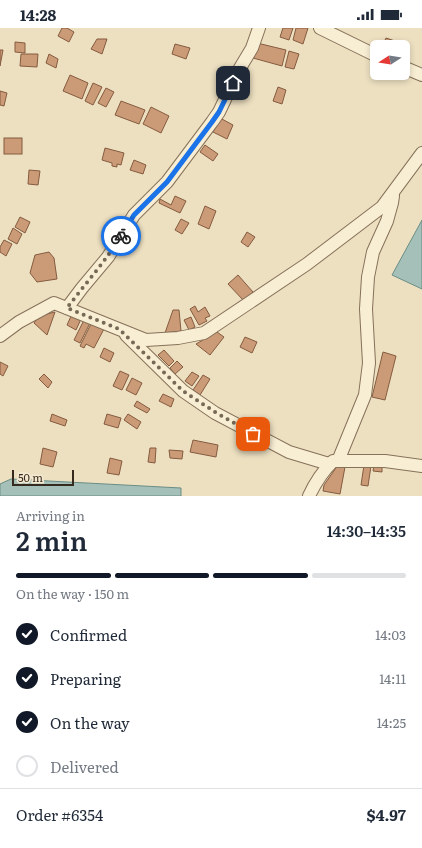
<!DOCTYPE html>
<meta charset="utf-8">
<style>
body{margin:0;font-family:Literata,serif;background:#f2f2f3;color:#1f2937;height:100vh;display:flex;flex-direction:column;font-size:15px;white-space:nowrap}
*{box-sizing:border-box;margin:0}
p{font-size:13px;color:#747a83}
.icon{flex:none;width:22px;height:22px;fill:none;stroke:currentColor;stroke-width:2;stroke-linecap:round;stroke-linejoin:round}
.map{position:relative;height:468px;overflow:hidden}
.side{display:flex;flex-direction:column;background:#fff;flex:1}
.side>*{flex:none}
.needle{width:26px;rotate:258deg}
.tools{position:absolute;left:370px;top:12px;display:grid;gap:8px}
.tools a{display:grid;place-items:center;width:40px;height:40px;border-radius:6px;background:#fff;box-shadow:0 2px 6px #0003;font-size:20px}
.scale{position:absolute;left:12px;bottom:10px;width:62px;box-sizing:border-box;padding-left:4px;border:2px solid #36291d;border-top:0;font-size:11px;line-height:14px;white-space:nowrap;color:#36291d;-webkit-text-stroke:3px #f5ead1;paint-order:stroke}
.pin{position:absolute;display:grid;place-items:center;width:34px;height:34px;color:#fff;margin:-17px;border-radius:8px;box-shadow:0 2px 6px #0006}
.courier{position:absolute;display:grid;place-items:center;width:40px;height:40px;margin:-20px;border:3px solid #1a73e8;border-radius:50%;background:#fff;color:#222;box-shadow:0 1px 5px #0007}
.overview em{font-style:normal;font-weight:600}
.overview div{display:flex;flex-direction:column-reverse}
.overview{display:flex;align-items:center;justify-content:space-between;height:68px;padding:0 16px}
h1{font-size:26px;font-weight:600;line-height:30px}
.bar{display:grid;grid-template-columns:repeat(4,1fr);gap:6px 4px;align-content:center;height:48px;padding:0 16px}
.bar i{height:5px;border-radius:3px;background:#e0e1e3}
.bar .on{background:#111827}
.bar p{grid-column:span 4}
.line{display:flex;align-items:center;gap:10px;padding:0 16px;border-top:1px solid #e0e1e3}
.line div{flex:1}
ol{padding:0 16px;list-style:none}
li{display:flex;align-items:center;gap:12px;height:44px}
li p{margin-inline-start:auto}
li .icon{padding:4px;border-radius:50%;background:#111827;color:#fff;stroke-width:4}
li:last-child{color:#747a83}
li i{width:22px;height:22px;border:2px solid #e0e1e3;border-radius:50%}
.status{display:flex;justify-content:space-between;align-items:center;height:28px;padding:0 20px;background:#fff;direction:ltr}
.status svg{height:11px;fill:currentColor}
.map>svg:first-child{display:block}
.water{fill:#a4c0b8;stroke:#6b8d85}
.building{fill:#cb9b78;stroke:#855b3f}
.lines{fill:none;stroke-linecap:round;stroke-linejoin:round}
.minor-casing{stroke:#867159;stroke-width:14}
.minor{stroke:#f8eed4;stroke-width:12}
.done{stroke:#766956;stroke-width:4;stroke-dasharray:0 7.2}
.route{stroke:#1a73e8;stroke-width:5}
</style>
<div class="status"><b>14:28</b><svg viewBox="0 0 49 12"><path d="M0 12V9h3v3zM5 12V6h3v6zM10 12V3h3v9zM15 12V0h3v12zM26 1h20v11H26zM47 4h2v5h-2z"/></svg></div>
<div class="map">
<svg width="422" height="468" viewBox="0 0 422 468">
<rect width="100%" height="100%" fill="#ede0c1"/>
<g class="water">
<path d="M422 192V261L392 247Z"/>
<path d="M11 451 181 460V468H0V456Z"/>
</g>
<g class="building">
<path d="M62 0H67L74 4 69 14 58 8Z"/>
<path d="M283 0H293L289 12 280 9Z"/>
<path d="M296 0H308L303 16 293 12Z"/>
<path d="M386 10 401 15 399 19H382Z"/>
<path d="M97 11H107L102 26 91 21Z"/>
<path d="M15 14 25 15V25L15 24Z"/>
<path d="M257 15 286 22 282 38 253 30Z"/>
<path d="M175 16 190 20 186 31 172 26Z"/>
<path d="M0 22H3L0 38Z"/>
<path d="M289 23 299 26 294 41 285 39Z"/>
<path d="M21 26H38L37 39 20 38Z"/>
<path d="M49 26 58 31 56 40 46 35Z"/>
<path d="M70 47 88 55 82 71 63 63Z"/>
<path d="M93 55 102 59 93 77 85 73Z"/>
<path d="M278 59 286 62 282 76 273 73Z"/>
<path d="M106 60 114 64 106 79 98 75Z"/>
<path d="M0 63 7 65 4 78 0 77Z"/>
<path d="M121 73 145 82 139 96 115 87Z"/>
<path d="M151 79 169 88 161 105 143 96Z"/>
<path d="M220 90 233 97 227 111 213 104Z"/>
<rect x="4" y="110" width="18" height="16"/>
<path d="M205 117 218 126 213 133 200 124Z"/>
<path d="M105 120 124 125 121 137 117 136V139L112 138V135L102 132Z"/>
<path d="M134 132 146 137 143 146 130 142Z"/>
<path d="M29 142 40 143 38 157 28 156Z"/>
<path d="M175 168 186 173 180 185 159 175 160 171 171 177Z"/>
<path d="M205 178 216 183 209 201 198 196Z"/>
<path d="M20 189 30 194 25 205 15 199Z"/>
<path d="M181 191 189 195 182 206 175 202Z"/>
<path d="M13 200 22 206 17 216 8 211Z"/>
<path d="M247 204 255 209 248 219 241 214Z"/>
<path d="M4 212 12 216 6 228 0 224V219Z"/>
<path d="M49 224 54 230 57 251 37 254 30 245 35 227Z"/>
<path d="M238 247 253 264 244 273 228 256Z"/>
<path d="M195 278 198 284 205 279 210 288 205 290 207 293 199 297 190 281Z"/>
<path d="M173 282H179L181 303 165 305Z"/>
<path d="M55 284 47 307 34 295 39 288Z"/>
<path d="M72 286 81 291 76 302 67 297Z"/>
<path d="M191 289 195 299 189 302 184 292Z"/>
<path d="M84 292 90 295 80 315 74 312Z"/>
<path d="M92 294 104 301 94 320 86 316 84 320 80 318Z"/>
<path d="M217 304 224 309 210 327 196 316Z"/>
<path d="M245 309 257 314 252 325 240 319Z"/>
<path d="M104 320 114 325 110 334 100 329Z"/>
<path d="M164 322 174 333 169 338 158 327Z"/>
<path d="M383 324 396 328 385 372 372 369Z"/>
<path d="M177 333 183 339 175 346 170 340Z"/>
<path d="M0 334 8 338 3 348 0 346Z"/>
<path d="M120 343 129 347 122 362 113 358Z"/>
<path d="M192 344 199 348 192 358 185 353Z"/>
<path d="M44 346 52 354 48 360 39 351Z"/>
<path d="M203 347 210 351 200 367 193 362Z"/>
<path d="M132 350 142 355 136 367 126 362Z"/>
<path d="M163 366 174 371 171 379 159 373Z"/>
<path d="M137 373 150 381 147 385 134 378Z"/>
<path d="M52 386 67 392 65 398 50 393Z"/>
<path d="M107 386 121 390 118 400 104 396Z"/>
<path d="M128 386 141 394 137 401 124 392Z"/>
<path d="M193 412 218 417 216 429 190 424Z"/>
<path d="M43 420 57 424 53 439 40 436Z"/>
<path d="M150 420H156L155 435 148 434Z"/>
<path d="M169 422 183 423 182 431 170 430Z"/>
<path d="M110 430 122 433 119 447 107 445Z"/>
<path d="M338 437 345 439 340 466 323 463 324 457Z"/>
<path d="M364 437 371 438 368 458 361 457Z"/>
<path d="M374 437 382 438V444L373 443Z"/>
</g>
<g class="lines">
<defs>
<g id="minor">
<path d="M320 0 377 28"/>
<path d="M403 39 422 47"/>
<path d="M67 280 82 260 108 229 134 187 167 154 212 94 219 84 240 40 252 20 259 0"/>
<path d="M126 307 183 363 215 385 289 424 329 436"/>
<path d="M0 308 19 294 54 275 146 312 178 310 204 305 307 236 382 179 422 125"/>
<path d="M338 433 365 367 369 335 366 281 368 249 373 224 387 193 392 175 393 168"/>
<path d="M309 468C315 455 323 443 333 433H385L422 438"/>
</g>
</defs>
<use href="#minor" class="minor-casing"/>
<use href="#minor" class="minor"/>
</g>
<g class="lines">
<path class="done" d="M121 208C105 234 85 256 67 280L119 301 183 363 215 384 253 406"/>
<path class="route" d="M121 208 134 187 167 154 212 94 219 84 233 55"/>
</g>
</svg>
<div class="tools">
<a><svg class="needle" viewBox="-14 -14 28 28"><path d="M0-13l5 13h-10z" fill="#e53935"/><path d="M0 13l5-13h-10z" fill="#747a83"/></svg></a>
</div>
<div class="scale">50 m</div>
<div class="pin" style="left:253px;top:406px;background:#ea580c"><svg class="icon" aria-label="bag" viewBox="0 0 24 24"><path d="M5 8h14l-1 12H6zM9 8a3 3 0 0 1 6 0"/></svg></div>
<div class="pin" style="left:233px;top:55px;background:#1f2937"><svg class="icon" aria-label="home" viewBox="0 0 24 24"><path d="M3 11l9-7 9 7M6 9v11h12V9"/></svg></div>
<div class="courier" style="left:121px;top:208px"><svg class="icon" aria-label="bike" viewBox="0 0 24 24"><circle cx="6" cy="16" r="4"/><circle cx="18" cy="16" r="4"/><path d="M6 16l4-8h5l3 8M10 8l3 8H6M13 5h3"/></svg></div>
</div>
<section class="side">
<div class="overview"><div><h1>2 min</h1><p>Arriving in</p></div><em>14:30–14:35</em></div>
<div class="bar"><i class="on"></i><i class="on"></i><i class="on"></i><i></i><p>On the way · 150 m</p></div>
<ol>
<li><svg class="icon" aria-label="check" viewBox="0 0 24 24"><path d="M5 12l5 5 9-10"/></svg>Confirmed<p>14:03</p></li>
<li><svg class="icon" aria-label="check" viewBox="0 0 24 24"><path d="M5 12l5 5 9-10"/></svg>Preparing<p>14:11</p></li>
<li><svg class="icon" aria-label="check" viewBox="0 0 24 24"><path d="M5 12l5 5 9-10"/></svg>On the way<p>14:25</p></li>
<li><i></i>Delivered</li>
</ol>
<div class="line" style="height:52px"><div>Order #6354</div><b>$4.97</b></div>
</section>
